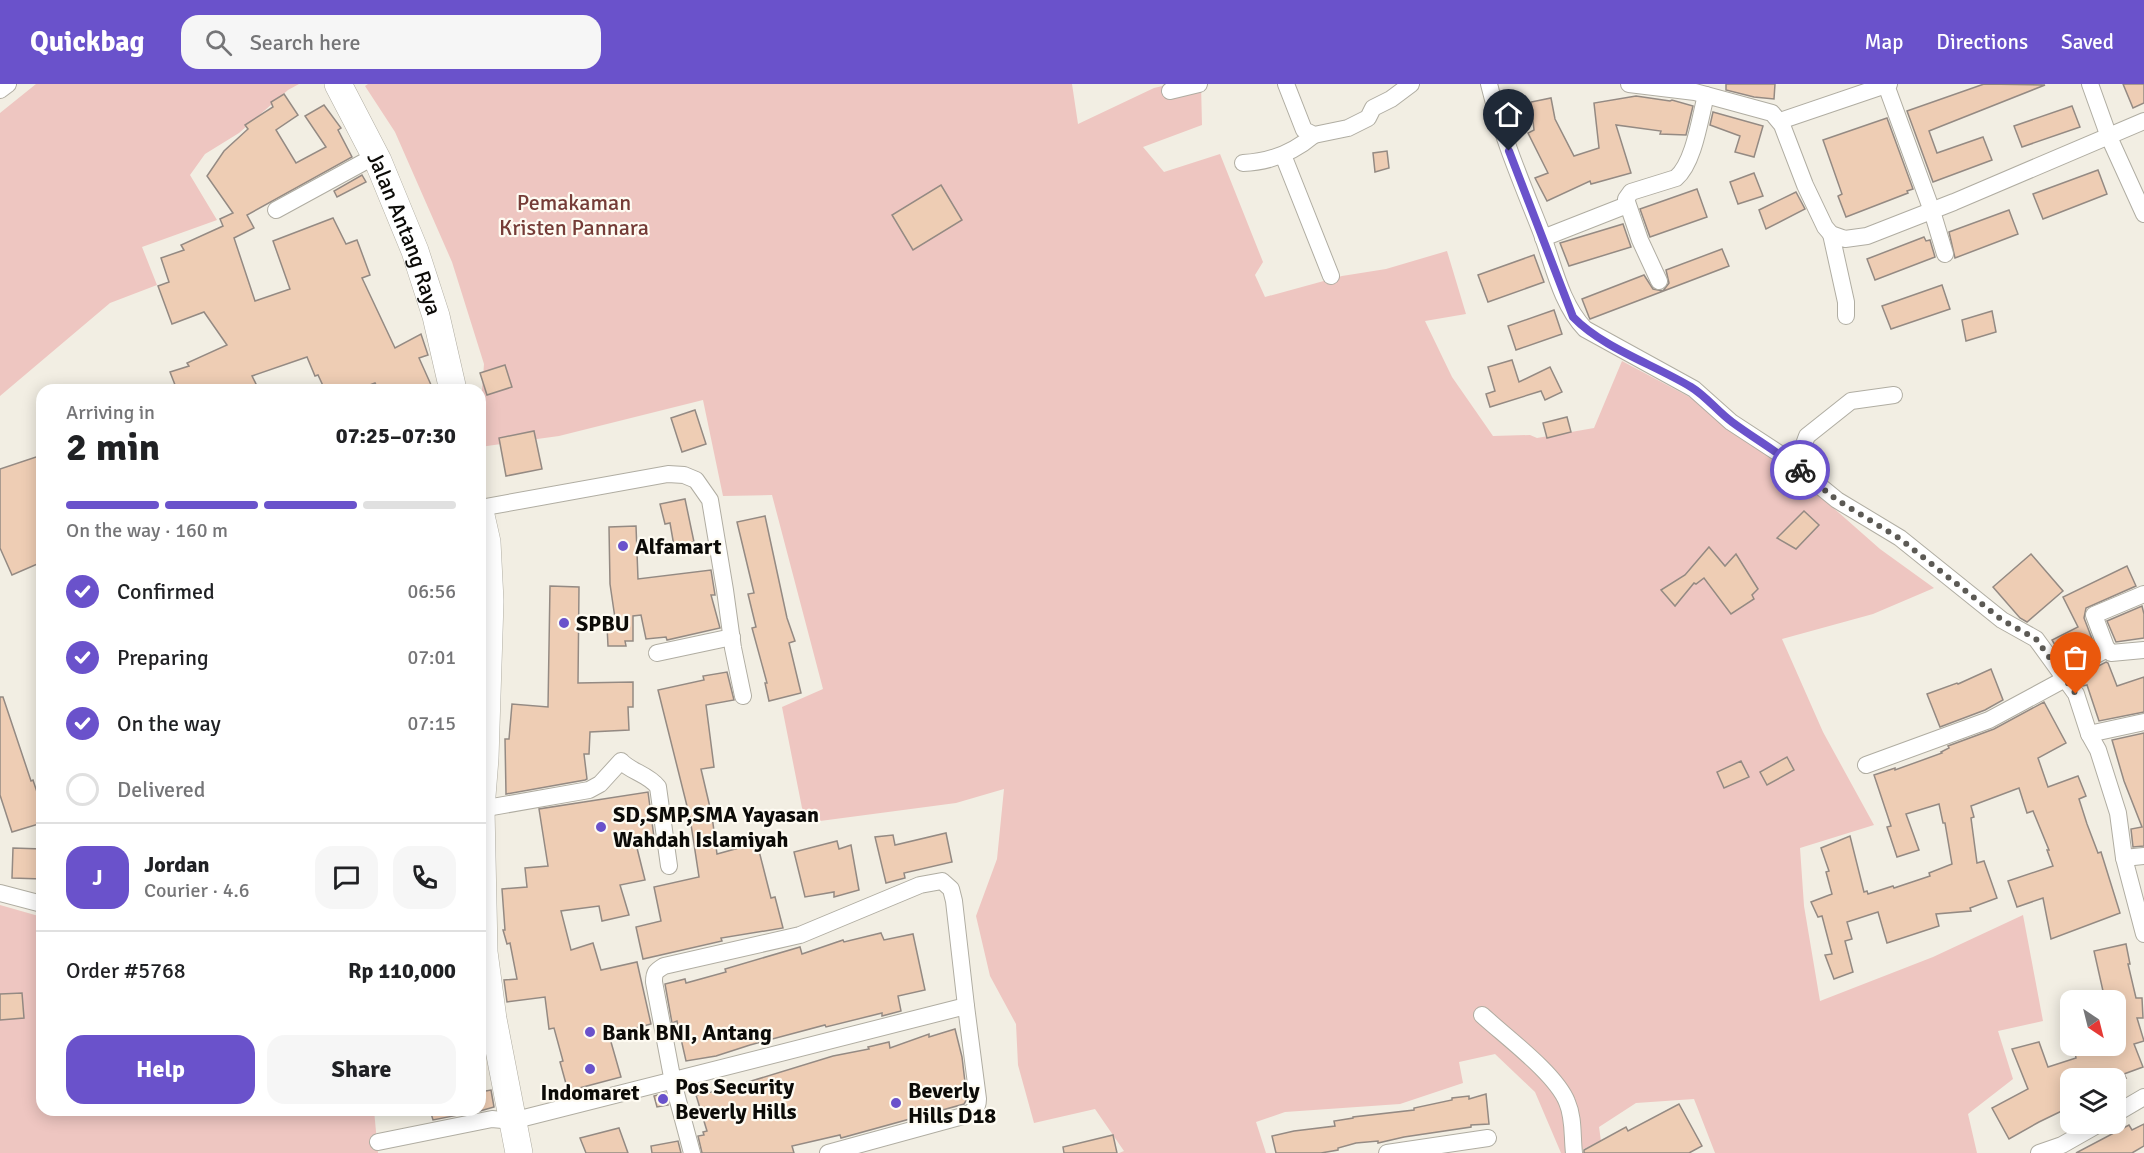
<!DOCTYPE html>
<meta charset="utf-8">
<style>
body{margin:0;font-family:Signika,sans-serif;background:#f6f6f6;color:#202124;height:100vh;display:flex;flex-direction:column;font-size:22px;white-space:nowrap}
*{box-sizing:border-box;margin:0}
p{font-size:20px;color:#757577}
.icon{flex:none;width:33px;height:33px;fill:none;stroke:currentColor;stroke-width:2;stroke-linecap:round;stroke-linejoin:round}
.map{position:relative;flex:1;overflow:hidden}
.sheet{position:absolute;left:36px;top:300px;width:450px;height:732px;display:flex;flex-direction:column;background:#fff;border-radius:18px;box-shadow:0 3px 15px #0003}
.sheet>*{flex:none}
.needle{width:39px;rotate:145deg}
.fabs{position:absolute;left:2060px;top:906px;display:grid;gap:12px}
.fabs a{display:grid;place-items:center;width:66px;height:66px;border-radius:12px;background:#fff;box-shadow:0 3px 15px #0003;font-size:30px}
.pin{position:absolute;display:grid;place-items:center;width:51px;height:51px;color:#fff;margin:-62px -26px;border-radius:50% 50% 50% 0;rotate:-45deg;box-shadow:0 0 6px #0007}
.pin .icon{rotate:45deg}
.courier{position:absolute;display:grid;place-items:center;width:60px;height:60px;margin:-30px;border:4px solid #6a52cb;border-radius:50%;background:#fff;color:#222;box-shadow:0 2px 8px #0007}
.overview em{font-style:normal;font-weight:700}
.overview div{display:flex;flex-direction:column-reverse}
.overview{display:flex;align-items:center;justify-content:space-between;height:102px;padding:0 30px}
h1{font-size:39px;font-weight:700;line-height:45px}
.bar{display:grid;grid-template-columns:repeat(4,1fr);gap:9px 6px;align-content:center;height:72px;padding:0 30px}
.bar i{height:8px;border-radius:4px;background:#e0e0e0}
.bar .on{background:#6a52cb}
.bar p{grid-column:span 4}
.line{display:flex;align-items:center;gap:15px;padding:0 30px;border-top:2px solid #e0e0e0}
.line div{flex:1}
.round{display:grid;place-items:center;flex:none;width:63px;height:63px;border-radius:18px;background:#f6f6f6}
ol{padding:0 30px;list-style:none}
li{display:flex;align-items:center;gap:18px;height:66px}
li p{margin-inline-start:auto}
li .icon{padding:6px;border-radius:50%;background:#6a52cb;color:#fff;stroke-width:4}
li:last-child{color:#757577}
li i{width:33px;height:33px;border:3px solid #e0e0e0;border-radius:50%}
.button{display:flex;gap:12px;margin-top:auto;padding:12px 30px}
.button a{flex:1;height:69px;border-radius:18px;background:#6a52cb;color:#fff;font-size:24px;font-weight:700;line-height:69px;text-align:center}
.button a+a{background:#f6f6f6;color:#202124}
header{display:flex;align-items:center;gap:36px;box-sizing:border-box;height:84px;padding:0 30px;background:#6a52cb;color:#fff}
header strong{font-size:28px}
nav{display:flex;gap:33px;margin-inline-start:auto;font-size:21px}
.search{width:420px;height:54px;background:#f6f6f6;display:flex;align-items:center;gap:15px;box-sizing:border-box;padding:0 21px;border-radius:18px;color:#757577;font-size:22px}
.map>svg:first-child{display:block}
.green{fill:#eec6c1}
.building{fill:#eecdb4;stroke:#948a83;stroke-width:1.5}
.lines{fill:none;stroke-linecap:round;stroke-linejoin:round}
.minor-casing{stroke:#b0ada2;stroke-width:18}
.primary-casing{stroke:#b0ada2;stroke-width:28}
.minor{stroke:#fff;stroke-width:16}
.primary{stroke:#fff;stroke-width:27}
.done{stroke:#5c5a55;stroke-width:6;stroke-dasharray:0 10.8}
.route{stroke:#6a52cb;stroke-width:8}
.poi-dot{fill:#6a52cb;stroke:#fefbf2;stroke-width:2}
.labels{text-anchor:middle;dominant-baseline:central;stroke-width:4.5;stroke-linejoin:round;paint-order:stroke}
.park-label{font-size:22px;fill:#753c37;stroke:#fefbf2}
.street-label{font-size:22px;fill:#0c0b08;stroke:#fefbf2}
.poi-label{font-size:22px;font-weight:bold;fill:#0c0b08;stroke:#fefbf2;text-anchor:start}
</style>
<header>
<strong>Quickbag</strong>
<div class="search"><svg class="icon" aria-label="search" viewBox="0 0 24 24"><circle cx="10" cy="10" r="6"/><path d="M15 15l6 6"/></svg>Search here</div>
<nav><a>Map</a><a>Directions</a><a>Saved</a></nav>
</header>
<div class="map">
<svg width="2144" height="1069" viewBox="0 0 2144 1069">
<rect width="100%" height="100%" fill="#f2eee3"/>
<g class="green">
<path d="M36 0H299L288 6 239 49 205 70 190 91 217 136 142 163 157 201 110 219 0 312V29Z"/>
<path d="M368 0H1072L1078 40 1154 4 1171 0H1201L1202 41 1143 63 1164 88 1220 70 1263 178 1255 191 1265 213 1342 192 1386 185 1447 167 1466 230 1425 237 1452 293 1493 352 1530 351 1537 354 1594 344 1622 277 1697 317 1821 413 1880 465 1934 504 1873 530 1782 555 1823 648 1874 741 1800 764 1804 822 1820 917 1933 873 2023 831 2043 937 1998 947 2013 995 1968 1030 1977 1069H1715L1694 1015 1636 1019 1599 1043 1601 1057 1575 1069H1561L1535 1008 1495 970 1459 978 1463 999 1400 1020 1285 1028 1256 1038 1266 1069H1119L1124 1067 1095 1025 1034 1039 1018 981 1016 940 990 892 976 832 997 775 1004 705 956 719 805 739 782 623 823 605 772 411 723 412 703 316 559 352 480 363V332L484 280 452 178 395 48 365 2Z"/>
<path d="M0 821 42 833V1026H374L378 1069H0Z"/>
</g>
<g class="building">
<path d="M1726 0H1775L1774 15 1754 13 1726 6Z"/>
<path d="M1984 0 2045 1 1929 47 1937 69 1983 53 1992 76 1933 98 1907 27Z"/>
<path d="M2123 0H2144V19L2133 24Z"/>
<path d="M284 10 298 31 276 46 296 79 326 63 305 32 324 21 341 44 338 46 352 73 247 131 254 144 234 154 255 217 290 205 273 157 333 134 346 160 357 156 370 191 362 194 395 264 421 250 428 271 419 274 432 303 424 306H379L375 299 357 306H325L318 291 315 292 307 273 252 292 259 306H177L170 288 189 282 187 279 227 261 204 228 172 240 158 202 169 198 161 174 184 166 181 161 223 142 220 135 233 129 207 92 224 67 248 45 245 41 273 23 271 18Z"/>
<path d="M1636 12 1670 17 1672 16 1693 22 1686 51 1660 50 1661 47 1616 41 1631 89 1591 100 1590 97 1547 117 1535 94 1548 89 1528 49 1534 46 1531 18 1551 14 1555 35 1574 72 1599 64 1594 19Z"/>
<path d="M2072 22 2080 43 2022 63 2014 42Z"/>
<path d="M1713 28 1763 42 1754 73 1735 68 1740 52 1710 41Z"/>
<path d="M1887 34 1913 105 1907 107 1908 109 1846 133 1838 112 1842 110 1823 56Z"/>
<path d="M1387 67 1389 84 1375 88 1373 69Z"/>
<path d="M2098 86 2107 110 2043 135 2033 110Z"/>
<path d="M1754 89 1763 112 1738 120 1730 98Z"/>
<path d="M362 91 366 98 337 113 334 107Z"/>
<path d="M941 101 962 136 913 166 892 131Z"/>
<path d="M1697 105 1707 133 1650 153 1640 125Z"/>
<path d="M1796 108 1805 125 1766 145 1759 126Z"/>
<path d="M2009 126 2018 150 1955 174 1949 148Z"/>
<path d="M1623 140 1631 163 1569 182 1560 159Z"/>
<path d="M1924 153 1926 157 1930 156 1935 173 1875 196 1867 175Z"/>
<path d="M1722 165 1729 182 1590 235 1589 233 1582 215 1644 191 1653 205 1663 207 1669 199 1666 186Z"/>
<path d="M1534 171 1544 198 1488 218 1478 191Z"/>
<path d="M1942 201 1950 225 1891 245 1882 222Z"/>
<path d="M1554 226 1562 250 1516 266 1508 242Z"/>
<path d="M1992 227 1996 248 1966 257 1962 236Z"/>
<path d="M1512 276 1519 298 1550 283 1562 308 1545 316 1541 307 1490 323 1486 310 1495 307 1488 283Z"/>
<path d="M505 281 512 303 487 311 480 289Z"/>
<path d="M695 326 706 360 682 368 671 334Z"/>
<path d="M1567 333 1571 348 1547 354 1543 339Z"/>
<path d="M534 347 542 385 506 392 499 354Z"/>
<path d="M42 371V478L12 491 0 464V385Z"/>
<path d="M685 415 694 458 674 462 670 439 665 440 660 420Z"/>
<path d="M1804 427 1819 441 1796 465 1777 454Z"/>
<path d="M765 432 787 534 795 557 789 559 801 609 769 617 765 599H767L752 544 756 543 748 510 754 509 737 438Z"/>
<path d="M636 442 638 495 711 486 715 511H711L720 544 667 556 666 553 646 555 641 531 633 532V557H625L626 562H608L607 542 616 541 610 500 609 443Z"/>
<path d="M1709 463 1725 482 1736 470 1758 505 1752 511 1754 515 1731 530 1704 494 1696 500 1694 499 1675 522 1661 506 1685 491Z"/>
<path d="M2031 470 2063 507 2027 538 2020 534 1993 503Z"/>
<path d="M2127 482 2136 502 2086 524 2084 534 2094 560 2064 576 2052 556 2078 543 2063 513Z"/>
<path d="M550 502 579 503 578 599 633 598V623H628L629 646 590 648 589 670H584L587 695 585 696 506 710 505 655H509L512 620 548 623Z"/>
<path d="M2142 522 2144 530V554L2116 558 2107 537Z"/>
<path d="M2106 578 2108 579 2117 602 2144 593V628L2099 637 2087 601 2083 602 2077 593Z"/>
<path d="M1991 585 2003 616 1985 626 1940 643 1927 610 1957 599 1958 600Z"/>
<path d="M727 588 734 616 706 621 714 683 701 685 712 732 717 770 757 759 771 814 775 813 783 844 721 854 722 857 643 875 636 843 661 837 654 803 699 793 690 734 658 606 704 596 703 592Z"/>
<path d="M0 613H3L31 697 33 696 42 723V739L12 748 0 711Z"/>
<path d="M2044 618 2066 659 2038 674 2048 703 2078 692 2086 712 2079 715 2087 740 2098 769 2101 768 2120 829 2051 855 2043 814 2017 823 2008 797 2053 782 2047 766H2049L2033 727 2027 729 2019 704 1971 722 1974 733 1971 734 1977 779 1984 777 1997 814 1970 824 1971 827 1936 830 1939 842 1887 859 1878 828 1847 838 1852 855 1845 857 1853 888 1834 895 1825 871 1832 870 1822 832 1818 833 1811 818 1832 810 1826 788 1829 787 1821 764 1850 752 1864 808 1867 807 1868 810 1893 802 1894 804 1930 792 1929 789 1952 780 1945 739H1943L1939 720 1906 730 1919 766 1897 773 1887 743 1891 742 1874 691 1895 684V686L1942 669 1941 668 1949 664 1948 662 1994 645Z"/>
<path d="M2144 649V762L2133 763 2131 745 2142 743 2124 697 2112 656Z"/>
<path d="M1787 673 1794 686 1767 701 1760 688Z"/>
<path d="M1741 677 1749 693 1724 704 1717 688Z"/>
<path d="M648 708 655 761 637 764 645 796 620 801 629 831 602 837 599 822 561 827 571 866 593 859 601 886 637 878 651 940 609 951 621 993 568 1007 560 978 563 977 554 944 549 945 545 913 507 918 504 896 517 895 510 859 507 860 503 846H505L502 805 527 803 525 784 548 782 539 725Z"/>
<path d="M946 749 952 778 904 789 905 794 886 799 875 753 893 751 895 761Z"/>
<path d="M837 757 839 765 851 761 859 806 834 813V808L805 813 794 768Z"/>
<path d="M13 764 42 765V795L12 794Z"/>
<path d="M881 849 884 856 913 850 925 906 898 912 901 927 882 932V929L826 943 825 941 750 961 716 972 686 977 677 937 672 939 665 900 685 895 686 899 726 888 725 885 800 863 802 870 843 856 844 858Z"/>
<path d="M2126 860 2130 880H2128L2136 914H2142L2143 934H2137L2144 957 2134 960 2143 983 2124 990 2126 994H2070V1023L2039 1038 2009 1055 1992 1024 2028 1005 2012 965 2039 958 2048 983 2076 974 2074 962H2115V916H2105L2094 867Z"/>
<path d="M22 909 24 934 0 936V910Z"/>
<path d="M955 945 962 973 967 1015 964 1020 841 1054 840 1051 792 1062 794 1069H702L698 1052 704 1051 703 1048 707 1047 696 1011 722 1006 833 972 869 965 868 963 889 958 890 964 929 950V953Z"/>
<path d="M491 1006 494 1023 480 1027V1008Z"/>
<path d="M665 1009 668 1021 657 1023 654 1012Z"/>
<path d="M1486 1010 1489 1040 1471 1041V1043L1404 1053 1378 1059V1057L1356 1059 1338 1064V1066L1321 1069H1276L1272 1052 1294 1047 1335 1042 1334 1037 1353 1034V1033L1414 1026V1024L1452 1016V1014L1469 1012V1015Z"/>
<path d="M1679 1020 1702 1062 1689 1069H1584V1066L1626 1043 1628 1047Z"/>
<path d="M430 1026H479V1027L433 1036Z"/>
<path d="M2144 1040V1062L2132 1069H2076L2129 1041 2132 1046Z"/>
<path d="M619 1044 628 1069H586L580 1054Z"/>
<path d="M1113 1051 1117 1069H1064L1063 1063Z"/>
<path d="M678 1057 681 1069H652L651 1062Z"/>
</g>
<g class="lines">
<defs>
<g id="minor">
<path d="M1286 0 1304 46 1314 51 1348 44 1368 34 1373 24 1391 15 1411 0"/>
<path d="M1489 0C1501 50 1521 97 1540 145 1553 178 1560 219 1585 245L1694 305 1731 338 1783 372 1837 416 1900 454 2002 536 2036 555 2076 610 2089 650 2098 666 2118 729 2124 774 2144 850"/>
<path d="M1629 0 1695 8 1772 29 1782 41 1805 101 1825 143 1831 150 1845 155 1867 152 1954 118 2144 37"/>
<path d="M2090 0 2109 53 2144 130"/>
<path d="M1886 1 1932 127 1945 170"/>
<path d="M0 6 8 0"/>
<path d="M1170 7 1199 0"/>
<path d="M1780 37 1889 0"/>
<path d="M1283 71 1331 192"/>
<path d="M1243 79C1270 78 1294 68 1314 51"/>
<path d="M276 126 375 72"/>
<path d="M1831 150 1846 218V232"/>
<path d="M1543 154 1627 121"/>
<path d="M1659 197 1640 156 1626 115 1631 108 1676 94C1694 79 1700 34 1706 11"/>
<path d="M1796 382 1807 352 1851 317 1894 311"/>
<path d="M480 424 668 390 684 391 696 396 710 416 725 506 733 564 743 612"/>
<path d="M2144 510 2094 531 2106 563 2111 569 2144 566"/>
<path d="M657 569 732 553"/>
<path d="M2061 590 2107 565"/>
<path d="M2089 650 2144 638"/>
<path d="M1866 681 1989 636 2065 595"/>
<path d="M481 725 589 706 600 700 621 677C631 688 648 690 658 703L669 782"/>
<path d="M2124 774 2144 772"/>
<path d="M0 809 42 820"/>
<path d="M1482 931C1506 953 1556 990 1567 1018 1574 1034 1572 1052 1574 1069"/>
<path d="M2115 1030 2144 1013"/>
<path d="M378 1058 492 1035 512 1037 966 922 954 817 951 805 942 797 920 801 800 851 664 882C656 887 654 888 654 898L673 998 692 1069"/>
<path d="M828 1069 963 1032C972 1028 978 1026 978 1015L966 922"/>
<path d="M1387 1069 1488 1054"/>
<path d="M2039 1069 2062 1061 2099 1040"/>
</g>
<g id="primary">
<path id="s1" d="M338 0 378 77 415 167 436 232 453 306"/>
<path d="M480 427 487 458 490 517 485 674 481 725 484 868 493 935 519 1069"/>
</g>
</defs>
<use href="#minor" class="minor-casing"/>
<use href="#primary" class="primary-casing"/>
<use href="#minor" class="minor"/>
<use href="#primary" class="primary"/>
</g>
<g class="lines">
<path class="done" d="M1800 386 1837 416 1899 454 2002 536 2036 555 2076 610"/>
<path class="route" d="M1509 67 1573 233C1603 264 1653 280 1691 303 1706 312 1718 328 1732 338 1755 355 1778 368 1800 386"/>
</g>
<g class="poi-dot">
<circle cx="623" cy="462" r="6"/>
<circle cx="564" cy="539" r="6"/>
<circle cx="601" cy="743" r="6"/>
<circle cx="590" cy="948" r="6"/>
<circle cx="590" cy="985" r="6"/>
<circle cx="663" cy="1015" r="6"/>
<circle cx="896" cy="1019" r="6"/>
</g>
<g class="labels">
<g class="park-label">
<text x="574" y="118">Pemakaman<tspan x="574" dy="25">Kristen Pannara</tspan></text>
</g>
<g class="street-label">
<text stroke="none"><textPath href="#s1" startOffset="164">Jalan Antang Raya</textPath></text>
</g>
<g class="poi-label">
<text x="635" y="462">Alfamart</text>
<text x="576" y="539">SPBU</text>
<text x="613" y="730">SD,SMP,SMA Yayasan<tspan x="613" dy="25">Wahdah Islamiyah</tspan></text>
<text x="602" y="948">Bank BNI, Antang</text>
<text x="675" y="1002">Pos Security<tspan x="675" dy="25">Beverly Hills</tspan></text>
<text x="908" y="1006">Beverly<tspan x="908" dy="25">Hills D18</tspan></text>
<text x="590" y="1008" text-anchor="middle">Indomaret</text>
</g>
</g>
</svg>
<div class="fabs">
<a><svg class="needle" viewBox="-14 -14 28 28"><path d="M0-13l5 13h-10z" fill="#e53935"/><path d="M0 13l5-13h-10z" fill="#757577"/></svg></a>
<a><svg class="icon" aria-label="layers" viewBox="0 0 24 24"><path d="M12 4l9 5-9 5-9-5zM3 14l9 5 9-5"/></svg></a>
</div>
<div class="pin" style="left:2076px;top:610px;background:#ea580c"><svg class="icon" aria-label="bag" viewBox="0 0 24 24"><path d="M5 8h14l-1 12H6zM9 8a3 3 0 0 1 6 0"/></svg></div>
<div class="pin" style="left:1509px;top:67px;background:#1f2937"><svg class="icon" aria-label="home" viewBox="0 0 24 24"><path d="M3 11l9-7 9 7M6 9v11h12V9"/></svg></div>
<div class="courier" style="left:1800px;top:386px"><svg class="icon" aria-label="bike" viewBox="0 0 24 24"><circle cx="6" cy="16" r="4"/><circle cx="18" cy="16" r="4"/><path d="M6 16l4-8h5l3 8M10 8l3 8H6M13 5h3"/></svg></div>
<section class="sheet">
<div class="overview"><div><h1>2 min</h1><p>Arriving in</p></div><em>07:25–07:30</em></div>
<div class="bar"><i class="on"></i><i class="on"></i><i class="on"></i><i></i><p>On the way · 160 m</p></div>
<ol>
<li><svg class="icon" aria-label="check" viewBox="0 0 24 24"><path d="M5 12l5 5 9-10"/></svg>Confirmed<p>06:56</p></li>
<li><svg class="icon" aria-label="check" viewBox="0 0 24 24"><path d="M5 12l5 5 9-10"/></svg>Preparing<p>07:01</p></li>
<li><svg class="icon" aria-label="check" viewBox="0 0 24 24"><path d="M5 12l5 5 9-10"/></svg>On the way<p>07:15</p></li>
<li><i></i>Delivered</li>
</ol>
<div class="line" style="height:108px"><b class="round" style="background:#6a52cb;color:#fff">J</b><div><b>Jordan</b><p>Courier · 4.6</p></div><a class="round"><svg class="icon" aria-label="chat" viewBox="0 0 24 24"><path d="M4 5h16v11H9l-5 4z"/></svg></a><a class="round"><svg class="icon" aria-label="phone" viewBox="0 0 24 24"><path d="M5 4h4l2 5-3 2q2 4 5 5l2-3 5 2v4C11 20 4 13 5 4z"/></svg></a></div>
<div class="line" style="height:78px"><div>Order #5768</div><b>Rp 110,000</b></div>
<div class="button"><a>Help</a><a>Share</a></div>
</section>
</div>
